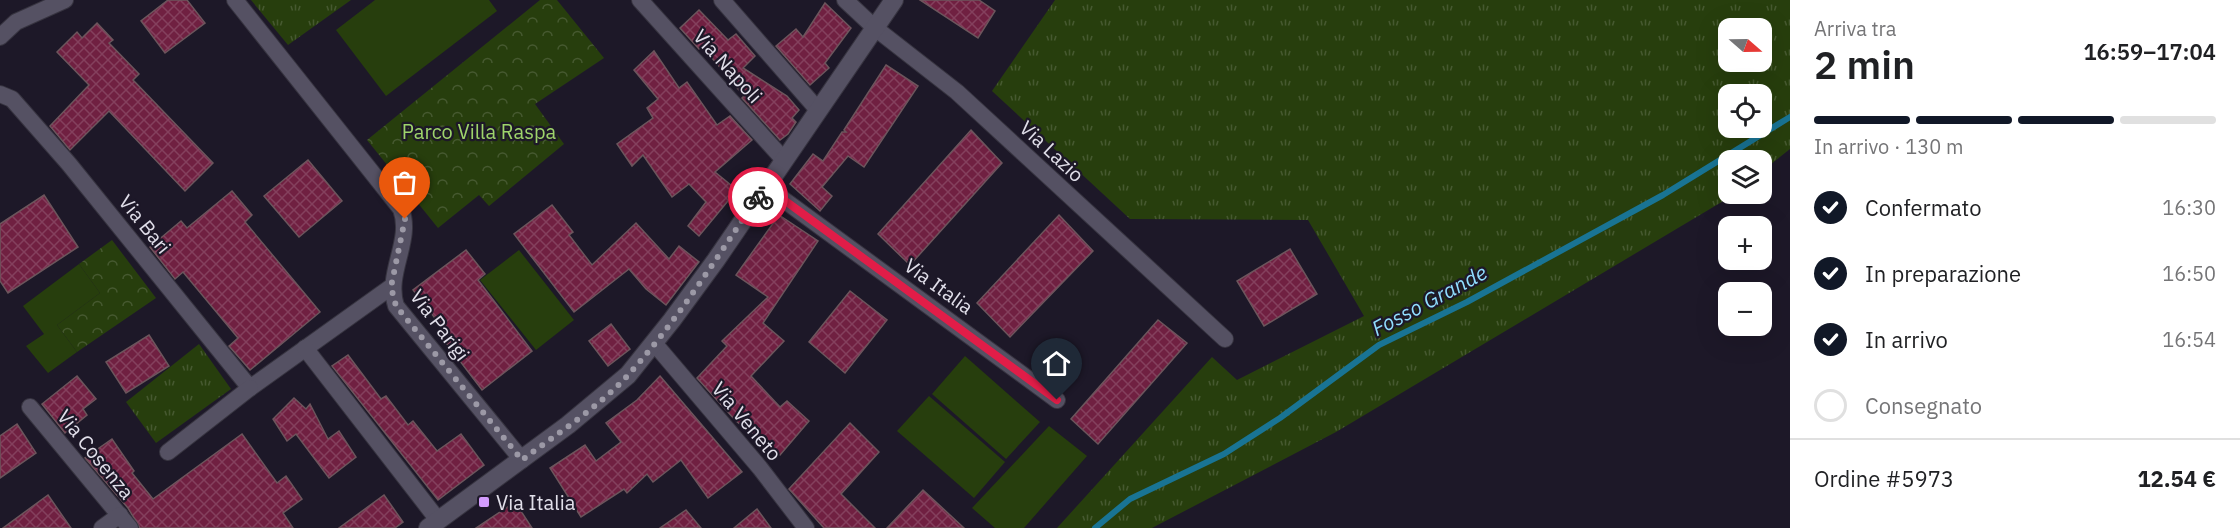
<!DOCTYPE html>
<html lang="it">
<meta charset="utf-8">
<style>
body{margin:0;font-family:"IBM Plex Sans",sans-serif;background:#f6f6f6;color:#202124;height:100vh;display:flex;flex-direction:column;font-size:22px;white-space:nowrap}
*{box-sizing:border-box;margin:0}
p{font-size:20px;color:#757577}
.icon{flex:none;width:33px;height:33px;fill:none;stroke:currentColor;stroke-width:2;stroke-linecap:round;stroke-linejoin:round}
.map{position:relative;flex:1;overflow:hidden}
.drawer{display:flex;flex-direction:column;background:#fff;width:450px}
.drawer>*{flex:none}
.needle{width:39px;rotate:110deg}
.tools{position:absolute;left:1718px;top:18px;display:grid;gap:12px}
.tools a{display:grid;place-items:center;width:54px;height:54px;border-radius:12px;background:#fff;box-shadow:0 6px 24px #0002;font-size:30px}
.pin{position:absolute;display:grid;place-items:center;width:51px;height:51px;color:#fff;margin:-62px -26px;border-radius:50% 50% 50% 0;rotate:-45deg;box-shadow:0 0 6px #0007}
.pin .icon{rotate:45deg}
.courier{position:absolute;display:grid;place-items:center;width:60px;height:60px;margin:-30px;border:4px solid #e11d48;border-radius:50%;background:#fff;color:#222;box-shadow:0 2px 8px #0007}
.headline em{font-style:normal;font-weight:600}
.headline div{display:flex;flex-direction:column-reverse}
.headline{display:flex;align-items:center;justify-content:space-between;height:102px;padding:0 24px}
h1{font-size:39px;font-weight:600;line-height:45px}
.bar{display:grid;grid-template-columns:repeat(4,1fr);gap:9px 6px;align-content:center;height:72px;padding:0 24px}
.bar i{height:8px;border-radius:4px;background:#e0e0e0}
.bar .selected{background:#111827}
.bar p{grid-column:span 4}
.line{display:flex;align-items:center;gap:15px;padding:0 24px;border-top:2px solid #e0e0e0}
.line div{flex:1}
ol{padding:0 24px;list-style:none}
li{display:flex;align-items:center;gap:18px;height:66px}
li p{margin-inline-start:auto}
li .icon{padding:6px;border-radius:50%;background:#111827;color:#fff;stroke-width:4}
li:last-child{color:#757577}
li i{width:33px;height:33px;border:3px solid #e0e0e0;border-radius:50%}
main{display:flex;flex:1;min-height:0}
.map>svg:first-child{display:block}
.grass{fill:url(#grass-tufts);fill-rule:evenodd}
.forest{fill:url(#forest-crowns)}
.pitch{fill:#273e0d}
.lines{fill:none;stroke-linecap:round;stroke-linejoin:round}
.stream{stroke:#197494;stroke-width:6}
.building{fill:url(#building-cross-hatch);stroke:#6c555c;stroke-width:1.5}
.street-casing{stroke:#373440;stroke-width:18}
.secondary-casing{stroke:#373440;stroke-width:20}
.street{stroke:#555163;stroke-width:16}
.secondary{stroke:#555163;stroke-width:18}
.done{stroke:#9c99a6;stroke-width:6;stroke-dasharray:0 10.8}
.route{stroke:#e11d48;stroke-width:8}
.poi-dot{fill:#d39cfd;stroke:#1d1828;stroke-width:2}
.labels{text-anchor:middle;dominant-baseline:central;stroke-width:4.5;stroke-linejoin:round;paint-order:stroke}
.street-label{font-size:20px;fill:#e1dfea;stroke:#1d1828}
.park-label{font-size:20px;fill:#9ed46b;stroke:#1d1828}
.poi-label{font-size:20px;fill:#e1dfea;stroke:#1d1828;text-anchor:start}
.water-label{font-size:21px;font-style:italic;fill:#90ddfe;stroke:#1d1828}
</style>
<main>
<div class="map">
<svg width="1790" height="528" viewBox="0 0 1790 528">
<defs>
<pattern id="grass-tufts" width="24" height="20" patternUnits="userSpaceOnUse" patternTransform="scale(1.5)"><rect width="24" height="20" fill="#273e0d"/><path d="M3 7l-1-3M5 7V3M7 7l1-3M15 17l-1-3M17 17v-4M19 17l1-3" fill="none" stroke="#465930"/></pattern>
<pattern id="forest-crowns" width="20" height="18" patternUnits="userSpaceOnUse" patternTransform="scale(1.5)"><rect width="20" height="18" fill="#273e0d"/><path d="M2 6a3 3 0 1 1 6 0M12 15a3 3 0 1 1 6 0" fill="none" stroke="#465930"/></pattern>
<pattern id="building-cross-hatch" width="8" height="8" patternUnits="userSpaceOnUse" patternTransform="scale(1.5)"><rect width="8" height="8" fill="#702041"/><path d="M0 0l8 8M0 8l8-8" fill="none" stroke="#84405d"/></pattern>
</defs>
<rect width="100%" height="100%" fill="#1d1828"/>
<g class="grass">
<path d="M251 0H351L288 45Z"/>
<path d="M1055 0H1790V149L1761 172V160H1728V194H1733L1725 200 1336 432 1152 528H1057L1212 357 1237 380 1364 316 1308 220 1130 219 992 91ZM1728 28H1761V62H1728ZM1761 94V128H1728V94Z"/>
<path d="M199 344 231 389 156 443 126 402Z"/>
</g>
<g class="forest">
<path d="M540 0H557L604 58 535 104 564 144 489 206 479 195 438 228 367 140Z"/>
<path d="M112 240 156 298 77 352 57 325 100 293 79 264Z"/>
</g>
<g class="pitch">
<path d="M375 0H489L497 11 386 96 336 30Z"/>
<path d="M519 250 574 320 536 350 480 280Z"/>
<path d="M79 264 100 293 57 325 77 352 48 373 26 346 44 334 23 306Z"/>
<path d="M965 356 1040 422 1006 459 932 394Z"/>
<path d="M929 396 1005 462 974 498 897 431Z"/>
<path d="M1049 426 1087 456 1024 528H995L972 508Z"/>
</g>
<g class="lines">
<path class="stream" d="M1095 528 1130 499 1224 454 1280 418 1379 345 1467 302 1663 195 1790 117"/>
</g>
<g class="building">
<path d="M168 0H187L205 23 165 53 141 21Z"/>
<path d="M920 0H979L995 11 978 38Z"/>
<path d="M825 3 851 28 825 63 829 68 810 85 776 46 796 29 803 37Z"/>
<path d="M699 10 728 40 736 34 755 56 743 68 787 96 799 110 792 118 796 122 788 134 780 140 742 98 744 96 702 46 699 49 680 28Z"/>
<path d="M97 23 113 40 109 43 139 74 133 80 213 163 185 191 109 111 70 150 50 126 89 85 57 52 77 32 82 38Z"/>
<path d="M654 51 679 88 687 82 717 125 730 116 752 140 715 172 737 190 699 236 688 226 706 202 689 184 672 197 643 155 632 166 617 144 653 118 647 108 658 99 634 70Z"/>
<path d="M886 65 918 86 864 167 848 156 822 187 832 196 820 211 790 184 813 154 823 161 842 132H846L844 130Z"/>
<path d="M971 130 1002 163 910 265 878 234Z"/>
<path d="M308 160 342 201 299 237 264 196Z"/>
<path d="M232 191 252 215 245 222 320 312 250 370 229 346 238 338 183 272 175 279 150 247 181 221 187 228Z"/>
<path d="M44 195 78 247 8 293 0 281V224Z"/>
<path d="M552 205 573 232 569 235 592 265 636 223 669 259 679 246 699 262 666 305 646 289 629 269 574 312 514 234Z"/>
<path d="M779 215 818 241 763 323 784 341 751 376 780 407 787 401 809 421 780 455 736 421 697 378 727 346 722 341 768 297 736 275Z"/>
<path d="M1059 215 1093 251 1010 337 977 303Z"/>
<path d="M1290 249 1317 294 1264 326 1237 281Z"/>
<path d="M466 250 485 274 478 280 532 351 482 390 440 335 445 331 413 290Z"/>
<path d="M850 291 887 320 845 373 809 342Z"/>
<path d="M1158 320 1187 343 1098 444 1071 419Z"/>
<path d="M611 324 630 349 608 366 589 341Z"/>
<path d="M149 335 169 366 126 393 106 362Z"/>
<path d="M348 355 381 399 386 396 408 425 413 421 437 451 461 434 484 465 438 500 332 366Z"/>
<path d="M77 376 96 399 83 409 87 415 65 433 42 404Z"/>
<path d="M660 376 742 472 708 498 681 460 653 482 647 474 627 493 624 489 581 517 550 468 585 445 596 461 621 442 606 423 637 400Z"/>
<path d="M294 398 306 409 310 404 328 439 339 431 356 457 329 478 296 434 287 441 273 419Z"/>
<path d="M850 423 879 452 841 494 875 528H824L789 489Z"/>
<path d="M17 424 36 453 0 478V436Z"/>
<path d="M242 434 277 483 286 476 302 499 283 513 293 528H140L128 508 85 458 112 439 134 471 132 473 153 499Z"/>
<path d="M923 490 964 528H887Z"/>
<path d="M48 495 71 528H3Z"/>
<path d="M384 495 403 522 395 528H339Z"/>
<path d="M515 502 532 528H476Z"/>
<path d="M757 509 771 528H734Z"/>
<path d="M686 510 701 528H660Z"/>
</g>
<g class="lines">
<defs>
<g id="street">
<path d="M235 0 401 209C413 241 385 273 396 306L522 460"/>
<path d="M640 0 784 160"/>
<path d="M722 0 818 110"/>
<path d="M845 0 875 28 957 92 1225 339"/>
<path d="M0 37 16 22 65 0"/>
<path d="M0 94 12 99 69 164 250 388 391 287"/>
<path d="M765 186 1057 400"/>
<path d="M654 343 760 468 806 528"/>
<path d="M305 348 438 520"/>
<path d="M30 407 130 528"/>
<path d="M168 452 250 388"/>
<path d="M102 528 120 515"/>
</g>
<path id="secondary" d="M428 528 568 425 628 375 672 320 716 260 894 0"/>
</defs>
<use href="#street" class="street-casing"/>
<use href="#secondary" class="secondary-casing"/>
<use href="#street" class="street"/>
<use href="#secondary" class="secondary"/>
</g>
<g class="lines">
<path class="done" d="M405 219 391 287 396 306 522 460C558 433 599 407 629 374 678 320 717 257 758 197"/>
<path class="route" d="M758 197 765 186 1057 400"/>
</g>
<rect class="poi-dot" x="478" y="496" width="12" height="12" rx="3"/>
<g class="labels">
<g class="street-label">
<text transform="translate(728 66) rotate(48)">Via Napoli</text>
<text transform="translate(1052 151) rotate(43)">Via Lazio</text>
<text transform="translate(145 224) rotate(51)">Via Bari</text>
<text transform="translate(939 286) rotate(36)">Via Italia</text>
<text transform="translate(440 325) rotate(53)">Via Parigi</text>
<text transform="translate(747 421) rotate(50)">Via Veneto</text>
<text transform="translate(96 454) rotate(51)">Via Cosenza</text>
</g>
<g class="park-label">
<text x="479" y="131">Parco Villa Raspa</text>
</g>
<g class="poi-label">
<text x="496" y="502">Via Italia</text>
</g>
<g class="water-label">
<text transform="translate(1429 300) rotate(-28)">Fosso Grande</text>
</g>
</g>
</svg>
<div class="tools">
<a><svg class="needle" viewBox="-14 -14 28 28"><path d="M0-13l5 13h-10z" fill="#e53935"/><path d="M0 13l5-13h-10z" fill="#757577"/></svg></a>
<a><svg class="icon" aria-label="locate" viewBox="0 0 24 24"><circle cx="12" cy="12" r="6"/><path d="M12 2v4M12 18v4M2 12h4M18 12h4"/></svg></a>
<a><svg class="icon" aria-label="layers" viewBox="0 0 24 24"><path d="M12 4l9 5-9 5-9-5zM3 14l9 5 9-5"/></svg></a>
<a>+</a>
<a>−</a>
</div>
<div class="pin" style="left:405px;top:219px;background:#ea580c"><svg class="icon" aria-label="bag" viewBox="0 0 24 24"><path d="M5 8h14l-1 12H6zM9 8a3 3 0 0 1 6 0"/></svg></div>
<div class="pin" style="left:1057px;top:400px;background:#1f2937"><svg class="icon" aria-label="home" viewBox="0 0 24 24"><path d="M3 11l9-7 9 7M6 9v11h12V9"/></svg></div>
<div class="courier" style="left:758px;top:197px"><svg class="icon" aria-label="bike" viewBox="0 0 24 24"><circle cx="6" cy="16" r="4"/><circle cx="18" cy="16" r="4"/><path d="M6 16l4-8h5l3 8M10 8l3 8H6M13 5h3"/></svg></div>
</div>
<section class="drawer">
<div class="headline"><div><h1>2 min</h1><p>Arriva tra</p></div><em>16:59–17:04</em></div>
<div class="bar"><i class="selected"></i><i class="selected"></i><i class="selected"></i><i></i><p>In arrivo · 130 m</p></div>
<ol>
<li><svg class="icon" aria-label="check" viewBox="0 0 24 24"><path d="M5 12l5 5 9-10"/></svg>Confermato<p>16:30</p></li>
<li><svg class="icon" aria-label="check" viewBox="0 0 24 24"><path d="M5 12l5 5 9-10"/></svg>In preparazione<p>16:50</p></li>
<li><svg class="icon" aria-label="check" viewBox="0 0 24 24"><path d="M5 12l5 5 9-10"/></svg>In arrivo<p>16:54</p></li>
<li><i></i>Consegnato</li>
</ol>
<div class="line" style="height:78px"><div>Ordine #5973</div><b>12.54 €</b></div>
</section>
</main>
